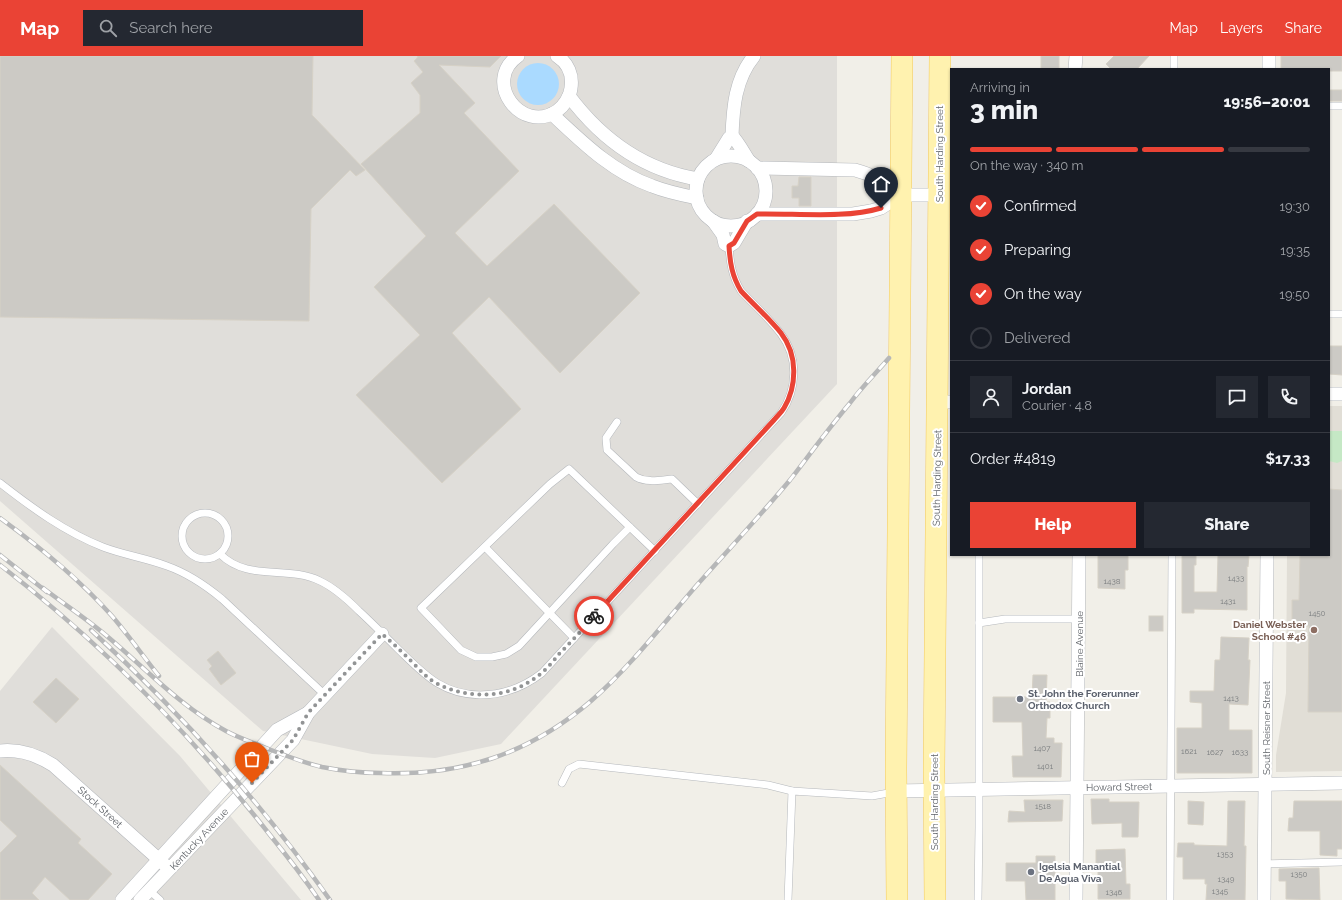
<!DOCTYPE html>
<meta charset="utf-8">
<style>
body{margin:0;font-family:Raleway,sans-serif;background:#242831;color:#f1f3f6;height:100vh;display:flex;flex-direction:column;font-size:15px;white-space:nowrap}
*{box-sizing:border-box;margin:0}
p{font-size:13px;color:#9ea1a6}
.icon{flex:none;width:22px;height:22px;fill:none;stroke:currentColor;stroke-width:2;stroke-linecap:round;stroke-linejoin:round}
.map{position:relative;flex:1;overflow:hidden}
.panel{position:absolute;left:950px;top:12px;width:380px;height:488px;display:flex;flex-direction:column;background:#171b24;border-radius:0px;box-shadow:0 1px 3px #0004}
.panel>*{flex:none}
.pin{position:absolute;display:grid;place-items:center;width:34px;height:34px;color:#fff;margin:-41px -17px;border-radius:50% 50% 50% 0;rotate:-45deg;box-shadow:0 0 4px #0007}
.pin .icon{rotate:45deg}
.courier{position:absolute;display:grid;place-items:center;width:40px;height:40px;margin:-20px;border:3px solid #ea4335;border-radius:50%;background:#fff;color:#222;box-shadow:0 1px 5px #0007}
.head em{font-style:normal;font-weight:800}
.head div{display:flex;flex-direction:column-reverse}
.head{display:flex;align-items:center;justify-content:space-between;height:68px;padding:0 20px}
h1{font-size:26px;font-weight:800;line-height:30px}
.bar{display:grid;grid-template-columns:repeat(4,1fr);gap:6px 4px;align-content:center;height:48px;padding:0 20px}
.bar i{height:5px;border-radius:3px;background:#363941}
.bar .on{background:#ea4335}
.bar p{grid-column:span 4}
.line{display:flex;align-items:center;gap:10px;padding:0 20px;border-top:1px solid #363941}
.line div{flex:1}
.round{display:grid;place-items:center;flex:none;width:42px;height:42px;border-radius:0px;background:#242831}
ol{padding:0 20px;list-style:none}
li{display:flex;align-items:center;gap:12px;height:44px}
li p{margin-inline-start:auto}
li .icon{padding:4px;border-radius:50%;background:#ea4335;color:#fff;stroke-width:4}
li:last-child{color:#9ea1a6}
li i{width:22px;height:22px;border:2px solid #363941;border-radius:50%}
.action{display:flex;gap:8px;margin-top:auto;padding:8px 20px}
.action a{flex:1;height:46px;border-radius:0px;background:#ea4335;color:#fff;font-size:16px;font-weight:800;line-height:46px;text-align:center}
.action a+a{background:#242831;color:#f1f3f6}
header{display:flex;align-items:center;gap:24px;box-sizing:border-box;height:56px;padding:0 20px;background:#ea4335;color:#fff}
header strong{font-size:19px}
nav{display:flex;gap:22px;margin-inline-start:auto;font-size:14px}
.search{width:280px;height:36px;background:#242831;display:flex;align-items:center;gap:10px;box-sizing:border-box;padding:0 14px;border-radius:0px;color:#9ea1a6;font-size:15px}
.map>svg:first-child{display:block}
.industrial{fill:#e0deda}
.education{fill:#e1ded6}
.green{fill:#c5e8c5}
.water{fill:#aadaff}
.building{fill:#cccac5;stroke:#d6d1c6}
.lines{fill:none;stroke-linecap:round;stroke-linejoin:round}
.lane-casing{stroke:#b5b8bc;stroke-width:8}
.street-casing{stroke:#b5b8bc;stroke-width:14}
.primary-casing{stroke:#f2c960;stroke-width:22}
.lane{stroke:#fff;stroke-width:7}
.street{stroke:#fff;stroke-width:13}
.primary{stroke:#fff2af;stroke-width:21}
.rail-casing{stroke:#b6b7b8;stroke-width:4.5}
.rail{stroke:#fff;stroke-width:3;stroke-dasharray:9;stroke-linecap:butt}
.done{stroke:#929495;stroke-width:4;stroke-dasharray:0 7.2}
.route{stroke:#ea4335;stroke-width:5}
.education-dot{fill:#8d6e63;stroke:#fff;stroke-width:1.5}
.worship-dot{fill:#6b7280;stroke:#fff;stroke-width:1.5}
.labels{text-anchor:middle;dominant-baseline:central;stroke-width:4;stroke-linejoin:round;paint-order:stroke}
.number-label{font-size:8px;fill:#7a7d7f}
.street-label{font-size:10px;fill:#5f6368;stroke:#fff}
.education-label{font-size:10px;font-weight:bold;fill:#785e54;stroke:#fff;text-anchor:end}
.worship-label{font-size:10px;font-weight:bold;fill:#5b616d;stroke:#fff;text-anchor:start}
</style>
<header>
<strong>Map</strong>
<div class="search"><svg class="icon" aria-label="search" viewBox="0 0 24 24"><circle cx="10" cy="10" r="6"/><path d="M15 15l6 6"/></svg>Search here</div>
<nav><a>Map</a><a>Layers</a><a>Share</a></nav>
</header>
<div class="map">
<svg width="1342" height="844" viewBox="0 0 1342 844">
<rect width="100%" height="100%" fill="#f1efe8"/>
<g class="industrial">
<path d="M0 0H837V328L501 688 435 702 372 698 263 675 0 445Z"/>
<path d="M52 571 180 700 301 844H0V635Z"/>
</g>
<path class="education" d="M1329 350H1342V715L1276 716V699L1286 637 1287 499H1329Z"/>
<path class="green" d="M1329 375H1342V405L1337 407 1329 405Z"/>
<circle class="water" cx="538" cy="28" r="21"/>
<g class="building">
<path d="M0 0H313L312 59 365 114 356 120 350 114 311 153 309 265 0 261Z"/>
<path d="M418 0H501L490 11 439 9 475 47 464 57 519 115 455 177 487 210 554 148 640 237 560 317 489 241 452 277 521 353 442 427 356 339 420 279 374 231 426 180 361 108 420 57V39L411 27 423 16 414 5 417 2Z"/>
<rect x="1041" y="0" width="18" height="13"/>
<path d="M1114 0H1149L1137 13H1111L1106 8Z"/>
<path d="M1281 0H1342V15H1329V13H1281Z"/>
<rect x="1329" y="34" width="13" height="11"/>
<path d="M799 121H811V150H799V142H792V130H798Z"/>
<path d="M1329 290H1342V319L1329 318Z"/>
<path d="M1329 433 1342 434V656H1308L1309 570H1292V544H1299L1300 499H1329Z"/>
<path d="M1098 499H1128V514H1125V533L1098 532Z"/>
<path d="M1182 499H1196V509H1194V536H1217L1218 499H1249L1248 511 1247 510V554L1194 553V557H1182Z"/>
<rect x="1149" y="560" width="14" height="15"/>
<path d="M1221 581 1249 582 1248 604H1250L1248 649 1229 648V674H1252V717H1177V672H1202V647L1190 646V635H1214L1215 604H1220Z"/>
<path d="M218 595 236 617 221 629 209 613 212 610 207 604Z"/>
<path d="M1033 619H1047L1046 646H1050V662H1047L1046 682H1054V687H1062L1061 721H1013L1012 700H1023L1022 666H993V641H1032Z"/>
<path d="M56 622 79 643 56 667 33 646Z"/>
<path d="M0 709 81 783 78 787 112 818 88 844H70L45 821 32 837 39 844H0V797L17 780 0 764Z"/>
<path d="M1091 743H1109V746H1139L1138 781H1122V767L1092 768Z"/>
<path d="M1024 744H1063L1062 765 1008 766 1009 755 1025 756Z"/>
<path d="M1188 745 1204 746 1203 769 1188 768Z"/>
<path d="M1228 745H1245L1244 790H1246L1245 844H1206L1207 828H1205V823H1183V801H1177L1178 787H1194V789L1227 790Z"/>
<path d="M1294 745H1342V793H1337V800L1320 799V775H1288L1289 762H1293Z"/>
<path d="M1125 793 1126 828H1130V843H1098V812L1096 813V794Z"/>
<path d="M1036 800H1055V844H1026L1025 825H1006V807H1036Z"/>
<path d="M1319 812 1320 844 1286 843V825H1279V813Z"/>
</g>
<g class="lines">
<defs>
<g id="lane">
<path d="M1174 13V0"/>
<path d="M1329 50H1342"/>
<path d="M1329 258H1342"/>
<path d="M617 366 606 382 607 394 636 421C647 427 660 424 672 423L698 448"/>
<path d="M0 427C32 452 65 476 103 491 124 499 146 502 167 510 187 517 205 529 222 543L325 639"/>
<circle cx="205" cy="480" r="23"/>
<path d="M630 471 613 488 519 590 506 598 492 601H476L461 594 421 552 550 428 569 413 655 495"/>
<path d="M485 491 574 582"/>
<path d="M220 498C248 526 288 509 320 525 335 532 347 543 359 555 372 567 385 580 398 593 424 618 441 638 480 639 504 639 524 631 542 617L781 357C797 334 799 302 781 278 770 263 754 249 741 235 732 220 730 207 729 190"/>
<path d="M979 567 1005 563H1079"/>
<path d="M562 727 569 713 579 708 768 729 792 735"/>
<path d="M1265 808 1342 806"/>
<path d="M150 835 160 844"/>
<path d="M788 844 792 735 872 740 894 736"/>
<path d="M978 844 979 771V499"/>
<path d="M1170 844 1172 499"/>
</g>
<g id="street">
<path d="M518 0C482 25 521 79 557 55 564 50 570 41 571 32 573 19 568 7 557 0"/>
<path d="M1075 13 1076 0"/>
<path d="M1269 13V0"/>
<path d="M569 40C602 84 643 114 698 123"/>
<path d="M552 58C582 86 612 116 652 130 667 136 682 139 697 142"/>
<path d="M732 80C737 84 745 99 749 105"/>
<circle cx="731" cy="135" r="35"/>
<path d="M716 103 729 82 732 80C733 52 735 23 754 0"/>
<path d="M757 112 855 114C875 119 885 127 901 139"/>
<path d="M757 158H853L871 155 881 152 901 139H939"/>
<path d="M713 165 723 179 725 188 729 190 734 187 747 165"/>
<path d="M1329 338H1342"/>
<path d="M938 346H951"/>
<path d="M0 695C19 693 37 699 53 709L165 809"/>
<path d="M896 735 1342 727"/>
<path d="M122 844 277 674 308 657"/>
<path d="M140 844 293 684 308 657 382 578"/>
<path d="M1076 844 1079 499"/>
<path d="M1264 844 1267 499"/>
</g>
<g id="primary">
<path d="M897 844 896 713 902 0"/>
<path d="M935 844 934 714 940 0"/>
</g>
</defs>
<use href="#lane" class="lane-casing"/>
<use href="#street" class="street-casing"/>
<use href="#primary" class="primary-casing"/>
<use href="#lane" class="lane"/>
<use href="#street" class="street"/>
<use href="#primary" class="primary"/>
<defs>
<g id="rail">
<path d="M0 462C40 491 79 523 112 560 129 580 143 600 159 620"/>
<path d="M0 499 47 536"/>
<path d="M0 509C101 587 191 678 270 779 287 800 304 822 319 844"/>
<path d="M43 532C64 548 87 563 108 581 146 613 181 651 226 675 237 681 249 685 261 690 281 698 301 706 322 711 342 715 361 717 381 717 462 720 529 698 591 645 630 611 663 568 697 529 728 494 760 460 790 424 810 398 829 372 850 347 862 331 876 317 889 302"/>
<path d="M91 574C180 656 260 745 330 844"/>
</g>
</defs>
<use href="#rail" class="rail-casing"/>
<use href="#rail" class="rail"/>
</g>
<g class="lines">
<path class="done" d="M252 727 293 684 308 657 382 578C393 587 403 597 413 607 420 614 426 621 434 626 465 643 505 644 535 622 544 616 552 607 559 598 571 586 583 573 594 560"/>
<path class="route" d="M594 560 774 364C777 360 781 357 784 352 797 330 798 299 781 277 769 262 754 249 741 235 732 220 730 207 729 190L734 187 747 165 757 158C795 157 845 163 881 152"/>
</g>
<circle class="education-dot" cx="1314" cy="574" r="4"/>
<g class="worship-dot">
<circle cx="1020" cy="643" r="4"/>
<circle cx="1031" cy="816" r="4"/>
</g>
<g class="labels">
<g class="number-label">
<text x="1236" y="522">1433</text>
<text x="1112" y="525">1438</text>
<text x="1228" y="545">1431</text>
<text x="1317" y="557">1450</text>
<text x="1231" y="642">1413</text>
<text x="1042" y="692">1407</text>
<text x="1189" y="695">1621</text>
<text x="1215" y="696">1627</text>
<text x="1240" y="696">1633</text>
<text x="1045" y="710">1401</text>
<text x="1043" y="750">1518</text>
<text x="1225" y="798">1353</text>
<text x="1299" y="818">1350</text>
<text x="1226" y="823">1349</text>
<text x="1220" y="835">1345</text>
<text x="1114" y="836">1346</text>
</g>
<g class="street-label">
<text transform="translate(939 98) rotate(-90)">South Harding Street</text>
<text transform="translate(937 422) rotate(-89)">South Harding Street</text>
<text transform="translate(1079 588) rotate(-90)">Blaine Avenue</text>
<text transform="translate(1266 672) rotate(-90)">South Reisner Street</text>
<text transform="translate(1119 731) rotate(-1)">Howard Street</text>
<text transform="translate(934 746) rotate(-90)">South Harding Street</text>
<text transform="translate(100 751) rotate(42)">Stock Street</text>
<text transform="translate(199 783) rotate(-47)">Kentucky Avenue</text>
</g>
<g class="education-label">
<text x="1306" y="568">Daniel Webster<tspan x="1306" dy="12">School #46</tspan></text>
</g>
<g class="worship-label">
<text x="1028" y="637">St. John the Forerunner<tspan x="1028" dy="12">Orthodox Church</tspan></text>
<text x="1039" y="810">Igelsia Manantial<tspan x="1039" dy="12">De Agua Viva</tspan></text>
</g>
</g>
</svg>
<div class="pin" style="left:252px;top:727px;background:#ea580c"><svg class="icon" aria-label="bag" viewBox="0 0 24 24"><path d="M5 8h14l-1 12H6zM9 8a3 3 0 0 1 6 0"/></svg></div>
<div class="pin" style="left:881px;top:152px;background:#1f2937"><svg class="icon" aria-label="home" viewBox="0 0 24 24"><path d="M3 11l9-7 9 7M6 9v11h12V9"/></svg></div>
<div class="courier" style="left:594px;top:560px"><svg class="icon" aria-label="bike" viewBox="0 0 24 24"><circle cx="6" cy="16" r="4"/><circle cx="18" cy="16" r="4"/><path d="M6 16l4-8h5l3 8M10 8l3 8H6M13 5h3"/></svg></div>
<section class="panel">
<div class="head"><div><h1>3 min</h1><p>Arriving in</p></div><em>19:56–20:01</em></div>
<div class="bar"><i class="on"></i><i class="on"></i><i class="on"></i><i></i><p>On the way · 340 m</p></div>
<ol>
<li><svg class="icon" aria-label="check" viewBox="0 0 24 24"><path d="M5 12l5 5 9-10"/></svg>Confirmed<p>19:30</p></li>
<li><svg class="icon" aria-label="check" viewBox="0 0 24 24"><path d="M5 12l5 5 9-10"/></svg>Preparing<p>19:35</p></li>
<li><svg class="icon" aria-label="check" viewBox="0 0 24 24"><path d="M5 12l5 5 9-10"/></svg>On the way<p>19:50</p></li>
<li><i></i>Delivered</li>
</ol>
<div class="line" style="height:72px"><a class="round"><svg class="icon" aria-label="person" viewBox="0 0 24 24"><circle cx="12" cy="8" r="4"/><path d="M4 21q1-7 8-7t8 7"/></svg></a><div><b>Jordan</b><p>Courier · 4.8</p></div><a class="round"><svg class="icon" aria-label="chat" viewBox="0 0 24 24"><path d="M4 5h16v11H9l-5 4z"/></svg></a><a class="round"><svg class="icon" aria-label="phone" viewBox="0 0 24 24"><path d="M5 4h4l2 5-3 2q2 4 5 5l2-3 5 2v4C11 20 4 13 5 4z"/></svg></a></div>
<div class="line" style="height:52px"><div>Order #4819</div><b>$17.33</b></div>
<div class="action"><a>Help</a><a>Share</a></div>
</section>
</div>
